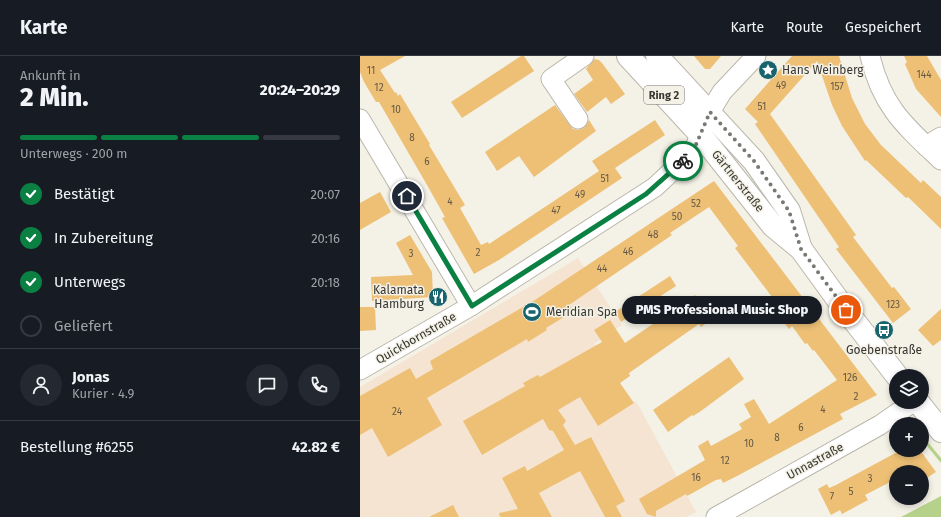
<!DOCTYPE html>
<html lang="de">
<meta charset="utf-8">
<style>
body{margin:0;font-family:"Fira Sans",sans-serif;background:#242831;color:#f1f3f6;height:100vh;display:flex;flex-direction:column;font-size:15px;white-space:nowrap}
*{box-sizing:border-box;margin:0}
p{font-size:13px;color:#9ea1a6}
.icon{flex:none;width:22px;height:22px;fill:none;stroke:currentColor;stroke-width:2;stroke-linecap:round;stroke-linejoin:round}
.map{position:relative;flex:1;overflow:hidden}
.drawer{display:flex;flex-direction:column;background:#171b24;width:360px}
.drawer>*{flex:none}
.fabs{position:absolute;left:529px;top:313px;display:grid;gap:8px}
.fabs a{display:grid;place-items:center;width:40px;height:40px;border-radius:50%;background:#171b24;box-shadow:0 2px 6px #0003;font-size:20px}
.pin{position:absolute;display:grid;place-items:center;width:34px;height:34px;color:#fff;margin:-17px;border:2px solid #fff;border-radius:50%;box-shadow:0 1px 4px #0007}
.courier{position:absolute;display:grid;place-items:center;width:40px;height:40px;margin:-20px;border:3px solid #0b8043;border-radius:50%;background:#fff;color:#222;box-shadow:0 1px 5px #0007}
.bubble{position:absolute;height:28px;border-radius:14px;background:#171b24;box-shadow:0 2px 6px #0003;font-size:13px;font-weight:800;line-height:28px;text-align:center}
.headline em{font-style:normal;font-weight:800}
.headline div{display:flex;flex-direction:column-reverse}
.headline{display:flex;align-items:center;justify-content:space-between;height:68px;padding:0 20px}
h1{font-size:26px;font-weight:800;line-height:30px}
.bar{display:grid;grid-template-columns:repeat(4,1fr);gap:6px 4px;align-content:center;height:48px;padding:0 20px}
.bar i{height:5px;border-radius:3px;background:#363941}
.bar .selected{background:#0b8043}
.bar p{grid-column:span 4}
.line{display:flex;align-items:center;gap:10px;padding:0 20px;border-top:1px solid #363941}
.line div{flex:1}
.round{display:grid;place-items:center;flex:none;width:42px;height:42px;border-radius:21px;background:#242831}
ol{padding:0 20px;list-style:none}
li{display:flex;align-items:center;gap:12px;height:44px}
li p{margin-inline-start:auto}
li .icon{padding:4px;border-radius:50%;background:#0b8043;color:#fff;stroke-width:4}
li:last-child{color:#9ea1a6}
li i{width:22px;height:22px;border:2px solid #363941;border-radius:50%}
header{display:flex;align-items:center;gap:24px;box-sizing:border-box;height:56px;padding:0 20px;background:#171b24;border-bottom:1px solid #363941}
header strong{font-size:19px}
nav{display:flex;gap:22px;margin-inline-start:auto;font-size:14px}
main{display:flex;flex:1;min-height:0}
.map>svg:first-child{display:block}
.industrial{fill:#f5e4d2}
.green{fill:#b6d28a}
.building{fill:#edc076}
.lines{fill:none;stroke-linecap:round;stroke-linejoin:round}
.minor-casing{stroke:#bab7ac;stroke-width:21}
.major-casing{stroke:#bab7ac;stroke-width:24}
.minor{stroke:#fff;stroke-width:19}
.major{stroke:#fff;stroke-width:22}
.done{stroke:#7a7872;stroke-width:4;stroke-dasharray:0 7.2}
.route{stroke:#0b8043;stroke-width:5}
.labels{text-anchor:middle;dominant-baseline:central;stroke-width:3;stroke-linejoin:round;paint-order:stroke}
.number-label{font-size:10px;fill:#655944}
.shield{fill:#f4f1e6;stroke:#706f69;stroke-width:1}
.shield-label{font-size:11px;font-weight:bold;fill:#383733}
.poi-label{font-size:12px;fill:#383733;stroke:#f4f1e6;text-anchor:start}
.street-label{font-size:12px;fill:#383733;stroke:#f4f1e6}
</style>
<header>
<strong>Karte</strong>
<nav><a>Karte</a><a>Route</a><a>Gespeichert</a></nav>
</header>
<main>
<section class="drawer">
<div class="headline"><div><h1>2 Min.</h1><p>Ankunft in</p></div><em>20:24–20:29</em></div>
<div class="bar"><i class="selected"></i><i class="selected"></i><i class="selected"></i><i></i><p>Unterwegs · 200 m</p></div>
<ol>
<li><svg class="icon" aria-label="check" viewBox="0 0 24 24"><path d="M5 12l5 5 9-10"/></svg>Bestätigt<p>20:07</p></li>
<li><svg class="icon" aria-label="check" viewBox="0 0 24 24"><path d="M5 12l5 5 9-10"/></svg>In Zubereitung<p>20:16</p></li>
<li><svg class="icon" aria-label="check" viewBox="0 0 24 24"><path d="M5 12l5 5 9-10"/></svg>Unterwegs<p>20:18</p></li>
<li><i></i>Geliefert</li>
</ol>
<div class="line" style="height:72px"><a class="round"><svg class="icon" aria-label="person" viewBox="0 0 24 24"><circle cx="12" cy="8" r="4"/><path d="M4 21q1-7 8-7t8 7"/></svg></a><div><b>Jonas</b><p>Kurier · 4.9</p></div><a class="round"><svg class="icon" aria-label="chat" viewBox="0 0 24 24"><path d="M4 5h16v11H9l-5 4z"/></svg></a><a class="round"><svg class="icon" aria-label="phone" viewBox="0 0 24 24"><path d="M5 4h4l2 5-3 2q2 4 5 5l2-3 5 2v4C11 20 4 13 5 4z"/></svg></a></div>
<div class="line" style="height:52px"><div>Bestellung #6255</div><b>42.82 €</b></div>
</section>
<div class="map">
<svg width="581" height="461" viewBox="0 0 581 461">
<rect width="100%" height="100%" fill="#f4f1e6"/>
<path class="industrial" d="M218 202 262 269 234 288 273 347 276 345 336 456 326 461H0V331Z"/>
<g class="green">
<path d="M562 379 581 402V407L562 384Z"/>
<path d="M581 440V461H541Z"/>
</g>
<g class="building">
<path d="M0 0H45L20 14 35 37 36 36 38 40 40 38 70 88 69 89 105 149 100 152 121 189 128 186 129 188 239 115 232 105 295 64 305 79 255 112 262 122 139 204 114 218 82 162 85 161 67 129 19 46H16L4 26 0 16Z"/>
<path d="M161 0H164L174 15 102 62 91 46Z"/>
<path d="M334 0H361L350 13H345Z"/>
<path d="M432 0H479L492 42 505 68 521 89 561 127 563 124 581 141V173L548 141 546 142 506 104 505 105 482 70 472 49 457 5 410 58 496 179 493 181 532 232 534 231 551 253 533 267 476 193 479 191 395 68 398 66 385 53Z"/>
<path d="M544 0H567L581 24V61L556 33 545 8 547 6Z"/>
<path d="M234 3 239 4 242 7 265 38 251 48 246 41 227 56 214 38 233 24 226 13Z"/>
<path d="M195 49 213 73 218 74 224 72 229 64 236 75 174 121 159 100 137 115 125 96Z"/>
<path d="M354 125 517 339 480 358 483 363 379 419 363 427 361 423 356 424 327 440 326 438 296 455V461L287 458 279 443 345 404 338 390 348 384 351 390 382 373 379 368 391 361 384 348 394 343 409 368 477 324 454 294 453 295 447 287 445 288 432 270 429 273 413 252 415 245 375 192 378 190 349 151 310 177 312 179 209 249 214 255 186 272 187 274 168 286 167 283 67 342 82 369 28 401 12 372 0 379V340L50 312 56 323 73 313 70 305 175 244Z"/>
<path d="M20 136 31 156 0 174V147Z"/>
<path d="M50 179 72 216 73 241 12 245 11 221 53 219 36 187Z"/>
<path d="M310 220 316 230 261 266 255 256Z"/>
<path d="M335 239 352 263 341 271 339 268 269 317 270 320 260 327 274 347 238 370 220 341 198 354 206 365 203 369 215 389 231 381 265 445 256 450 262 461H245L220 415 179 437 192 461H140L139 457 158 453 142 422 165 410 167 415 204 394 193 375 189 374 183 363 122 399 103 365 165 330 163 327 178 319 180 321 242 286 234 274 250 264 265 287Z"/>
<path d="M0 251H15L16 274 0 275Z"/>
<path d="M581 253V284L573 290 558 274Z"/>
<path d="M369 301 384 323 341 355 333 360 332 359 308 376 293 354Z"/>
<path d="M541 394H560L576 416 562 425V416H552L549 412 542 416H536V423L505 439 508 444 482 458 480 454 471 459 458 433 467 428 469 432 476 429Z"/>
<path d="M93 449 99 461H69Z"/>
</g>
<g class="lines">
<defs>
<g id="minor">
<path d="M510 0C522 51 545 70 581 104"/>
<path d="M0 63 111 250"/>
<path d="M218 63 191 23 224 0"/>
<path d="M566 90 581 81"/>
<path d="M0 314 111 250 295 131 326 102 335 91 350 56 362 36 396 0"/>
<path d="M356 461 520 369 553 346"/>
</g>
<g id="major">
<path d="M268 0 340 78 413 170 441 193 478 244 537 320"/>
<path d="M297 0 394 105 429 155 441 193"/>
<path d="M558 346 581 375"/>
</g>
</defs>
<use href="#minor" class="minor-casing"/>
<use href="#major" class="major-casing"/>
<use href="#minor" class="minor"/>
<use href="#major" class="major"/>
</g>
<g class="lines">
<path class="done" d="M323 105 335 91 350 56 394 105 429 155 441 193 486 254"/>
<path class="route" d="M47 140 112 250 286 138 323 105"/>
</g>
<defs>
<symbol id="sight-disc" viewBox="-11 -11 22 22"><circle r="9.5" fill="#18646e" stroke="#f4f1e6"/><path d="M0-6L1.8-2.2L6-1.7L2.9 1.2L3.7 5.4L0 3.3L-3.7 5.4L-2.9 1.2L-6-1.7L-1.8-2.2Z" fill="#fff"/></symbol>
<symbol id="restaurant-disc" viewBox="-11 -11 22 22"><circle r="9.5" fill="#18646e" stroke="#f4f1e6"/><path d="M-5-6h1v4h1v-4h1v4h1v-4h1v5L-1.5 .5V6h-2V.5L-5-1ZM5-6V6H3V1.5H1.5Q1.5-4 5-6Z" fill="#fff"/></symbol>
<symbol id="stadium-disc" viewBox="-11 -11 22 22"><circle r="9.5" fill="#18646e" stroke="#f4f1e6"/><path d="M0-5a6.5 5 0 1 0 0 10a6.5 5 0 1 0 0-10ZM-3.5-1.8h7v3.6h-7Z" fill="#fff"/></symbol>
<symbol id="bus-disc" viewBox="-11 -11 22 22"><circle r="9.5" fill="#18646e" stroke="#f4f1e6"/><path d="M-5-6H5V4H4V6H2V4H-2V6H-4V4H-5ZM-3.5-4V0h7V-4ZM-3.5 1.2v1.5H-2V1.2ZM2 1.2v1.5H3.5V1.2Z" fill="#fff"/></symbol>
</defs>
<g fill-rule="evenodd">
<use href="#sight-disc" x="397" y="3" width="22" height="22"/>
<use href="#restaurant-disc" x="67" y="230" width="22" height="22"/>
<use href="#stadium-disc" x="161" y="245" width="22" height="22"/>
<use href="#bus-disc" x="513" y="263" width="22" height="22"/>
</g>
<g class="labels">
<g class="number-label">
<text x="11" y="15">11</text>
<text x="564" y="19">144</text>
<text x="421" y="30">49</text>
<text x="477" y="31">157</text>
<text x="19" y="32">12</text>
<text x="402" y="51">51</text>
<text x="36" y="54">10</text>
<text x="52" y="82">8</text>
<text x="67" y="106">6</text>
<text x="245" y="123">51</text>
<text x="220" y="139">49</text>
<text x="90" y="146">4</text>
<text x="336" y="148">52</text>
<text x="196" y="155">47</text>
<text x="317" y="161">50</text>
<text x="293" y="179">48</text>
<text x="268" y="196">46</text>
<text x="118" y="197">2</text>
<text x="51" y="198">3</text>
<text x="242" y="213">44</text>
<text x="533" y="249">123</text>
<text x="490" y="322">126</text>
<text x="496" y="341">2</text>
<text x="463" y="354">4</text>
<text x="37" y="356">24</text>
<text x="441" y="372">6</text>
<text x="417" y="382">8</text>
<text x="389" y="388">10</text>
<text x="365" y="405">12</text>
<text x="336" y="422">16</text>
<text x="510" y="423">3</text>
<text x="491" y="436">5</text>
<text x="472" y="441">7</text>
</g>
<rect class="shield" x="284" y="30" width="40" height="18" rx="3"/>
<g class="shield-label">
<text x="304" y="39">Ring 2</text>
</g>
<g class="poi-label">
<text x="422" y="14">Hans Weinberg</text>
<text x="64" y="234" text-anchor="end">Kalamata<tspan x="64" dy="14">Hamburg</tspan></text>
<text x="186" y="256">Meridian Spa</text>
<text x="524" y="294" text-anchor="middle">Goebenstraße</text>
</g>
<g class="street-label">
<text transform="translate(378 125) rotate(51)">Gärtnerstraße</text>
<text transform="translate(56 282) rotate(-30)">Quickbornstraße</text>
<text transform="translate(455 405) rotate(-29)">Unnastraße</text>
</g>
</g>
</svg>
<div class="fabs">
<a><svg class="icon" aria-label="layers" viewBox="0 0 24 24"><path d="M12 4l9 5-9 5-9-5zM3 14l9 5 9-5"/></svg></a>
<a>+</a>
<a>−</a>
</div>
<div class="pin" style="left:486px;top:254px;background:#ea580c"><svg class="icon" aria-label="bag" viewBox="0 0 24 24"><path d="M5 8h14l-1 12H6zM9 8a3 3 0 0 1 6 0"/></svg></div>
<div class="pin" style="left:47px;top:140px;background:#1f2937"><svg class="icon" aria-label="home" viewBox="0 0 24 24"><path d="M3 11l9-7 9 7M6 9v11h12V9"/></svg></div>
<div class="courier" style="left:323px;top:105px"><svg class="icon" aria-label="bike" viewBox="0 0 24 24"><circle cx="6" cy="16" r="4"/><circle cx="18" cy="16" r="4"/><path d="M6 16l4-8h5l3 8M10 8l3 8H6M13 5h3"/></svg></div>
<div class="bubble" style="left:262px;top:240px;width:200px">PMS Professional Music Shop</div>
</div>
</main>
